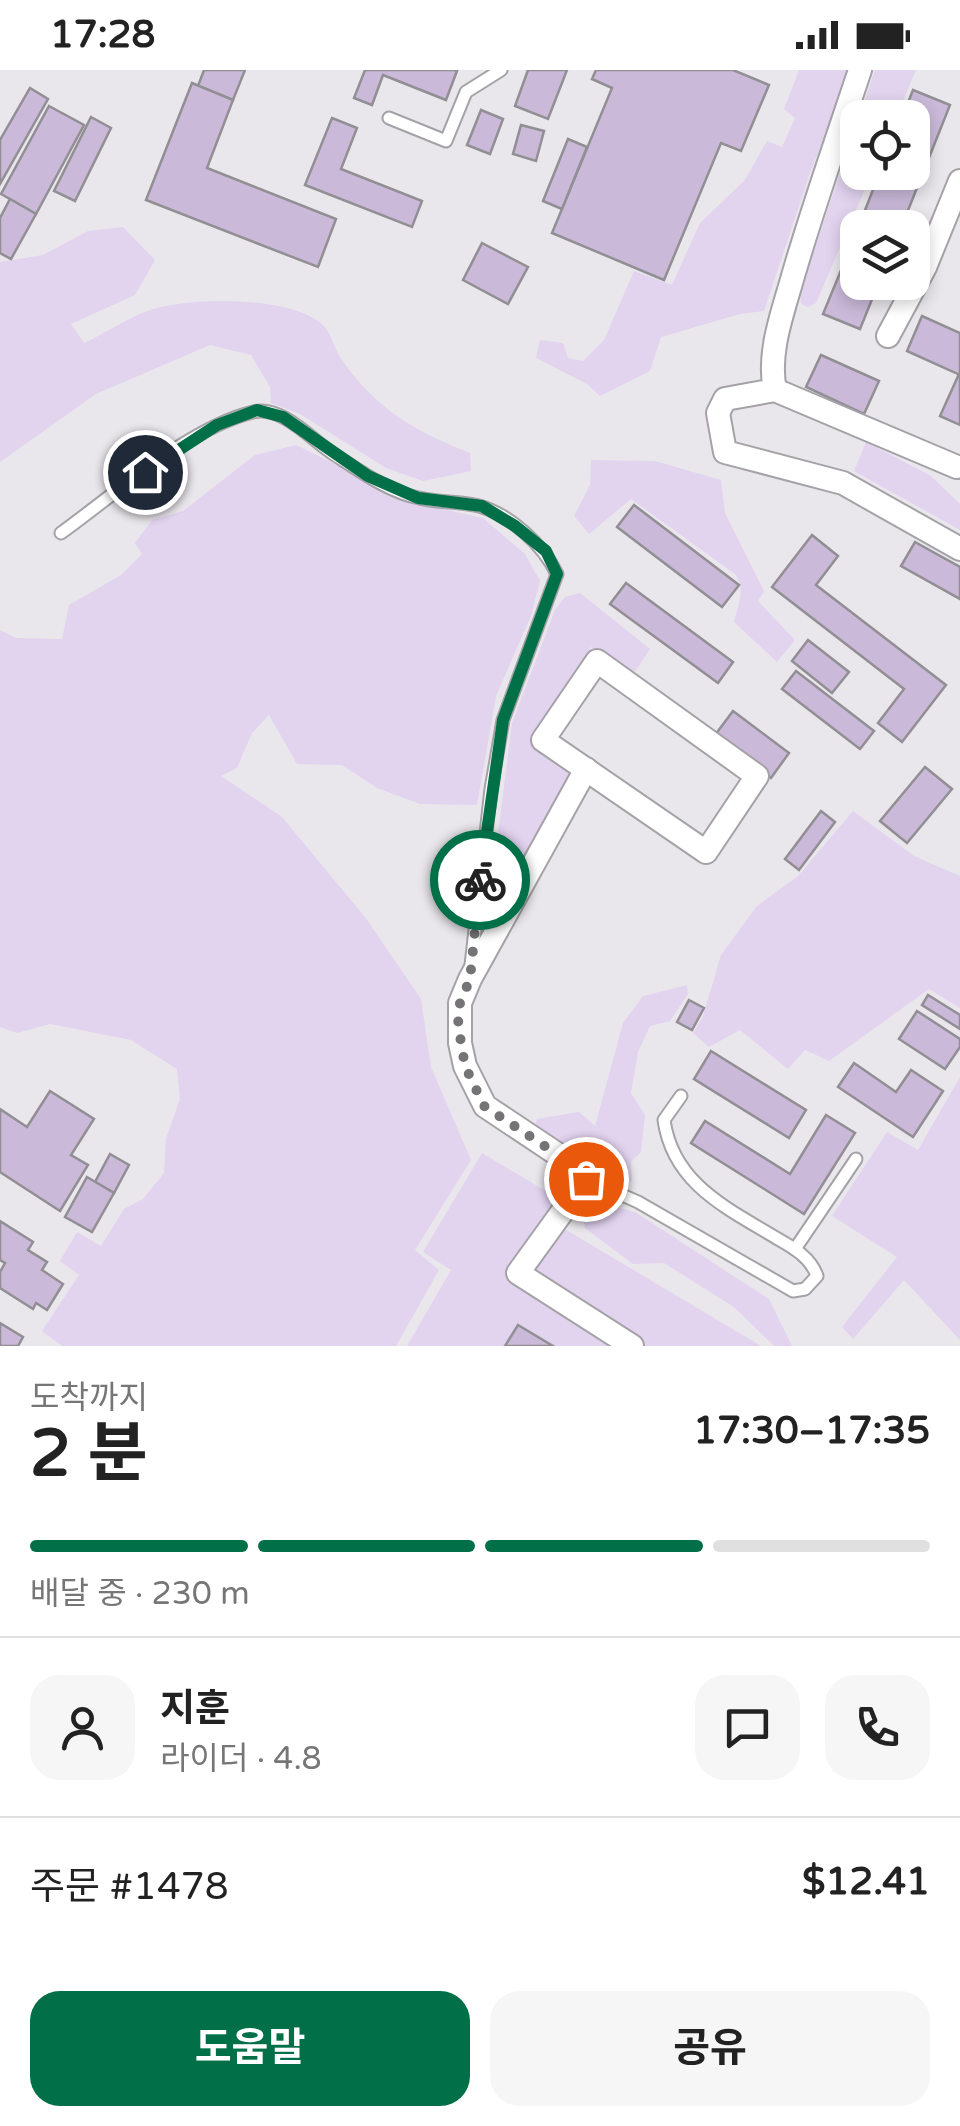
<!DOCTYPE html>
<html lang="ko">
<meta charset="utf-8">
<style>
body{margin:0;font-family:"Varela Round","Noto Sans KR",sans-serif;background:#f6f6f6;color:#222;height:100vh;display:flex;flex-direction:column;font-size:38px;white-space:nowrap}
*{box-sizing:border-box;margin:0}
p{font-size:32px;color:#767676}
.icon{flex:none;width:55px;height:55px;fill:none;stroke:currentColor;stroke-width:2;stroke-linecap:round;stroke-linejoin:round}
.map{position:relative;height:1276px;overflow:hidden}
.side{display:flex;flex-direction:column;background:#fff;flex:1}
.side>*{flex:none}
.buttons{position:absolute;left:840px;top:30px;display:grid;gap:20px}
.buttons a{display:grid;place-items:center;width:90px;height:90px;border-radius:20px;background:#fff;box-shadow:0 5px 15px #0003;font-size:50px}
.pin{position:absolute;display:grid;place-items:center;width:85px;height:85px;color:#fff;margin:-42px;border:5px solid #fff;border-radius:50%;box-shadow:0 2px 10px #0007}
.courier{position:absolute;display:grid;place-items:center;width:100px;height:100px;margin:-50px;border:8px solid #016f47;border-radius:50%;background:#fff;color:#222;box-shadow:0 2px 12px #0007}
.overview em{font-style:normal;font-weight:700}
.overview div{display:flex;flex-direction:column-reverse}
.overview{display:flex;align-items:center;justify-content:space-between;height:170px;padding:0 30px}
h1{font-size:65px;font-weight:700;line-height:75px}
.bar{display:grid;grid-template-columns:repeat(4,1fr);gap:15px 10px;align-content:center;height:120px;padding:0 30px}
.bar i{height:12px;border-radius:8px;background:#e0e0e0}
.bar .current{background:#016f47}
.bar p{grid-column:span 4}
.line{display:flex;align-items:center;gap:25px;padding:0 30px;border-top:2px solid #e0e0e0}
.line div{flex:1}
.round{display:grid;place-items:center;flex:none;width:105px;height:105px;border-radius:30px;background:#f6f6f6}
.action{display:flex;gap:20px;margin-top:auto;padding:20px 30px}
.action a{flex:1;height:115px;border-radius:30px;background:#016f47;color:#fff;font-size:40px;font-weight:700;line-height:115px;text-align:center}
.action a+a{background:#f6f6f6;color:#222}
.status{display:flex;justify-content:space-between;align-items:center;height:70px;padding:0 50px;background:#fff;direction:ltr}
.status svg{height:28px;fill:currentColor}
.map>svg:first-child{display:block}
.green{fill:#e2d3ef}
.building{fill:#cab9d9;stroke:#928f94;stroke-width:2.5}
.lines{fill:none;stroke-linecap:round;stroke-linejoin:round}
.service-casing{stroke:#a5a2a7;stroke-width:15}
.minor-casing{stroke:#a5a2a7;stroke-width:26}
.service{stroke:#fff;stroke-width:11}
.minor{stroke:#fff;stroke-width:22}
.done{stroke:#757376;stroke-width:10;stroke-dasharray:0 18}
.route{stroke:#016f47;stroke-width:12}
</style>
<div class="status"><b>17:28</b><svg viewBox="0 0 49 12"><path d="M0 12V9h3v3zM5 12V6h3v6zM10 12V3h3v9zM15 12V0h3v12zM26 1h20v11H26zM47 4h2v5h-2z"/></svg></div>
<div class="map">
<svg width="960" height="1276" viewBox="0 0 960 1276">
<rect width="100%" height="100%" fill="#eae7ec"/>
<g class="green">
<path d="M799 0H850L810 103 764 241 740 244 661 267 650 301 600 326 587 314 536 288 540 270 563 273 568 288 583 291 604 270 634 201 672 215 700 153 745 110 767 71 782 77 795 48 784 39Z"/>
<path d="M875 0H916L896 47 858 48V102L872 103 816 233 808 237 801 234 800 222Z"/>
<path d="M123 157 155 190 135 225 71 254 84 273C104 264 124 250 145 242 183 226 294 225 324 256 332 265 335 281 342 290 376 339 416 362 470 383L471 401 423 411 386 398 300 344 271 333 270 317 251 285 210 275 96 324 0 392V192L43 185 88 161Z"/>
<path d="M866 372 931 406 960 434V460L854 401Z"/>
<path d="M296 375 416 433 483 448 525 484 540 511 531 546 496 626 477 735 420 734 377 718 342 695 297 694 269 645 252 663 237 698 221 706 282 747 365 847 421 929 431 997 471 1090 415 1180 439 1200 396 1276H62L42 1261 79 1205 60 1191 77 1162 101 1176 124 1139 143 1129 164 1103 166 1069 180 1029 177 999 131 970 50 954 17 963 0 957V560L16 568 62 569 69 535 121 505 142 484 135 473 152 450 183 441 255 385Z"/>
<path d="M591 390 655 391 721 410 725 443 764 521 758 531 795 570 777 592 734 552C738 535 746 520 735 504L631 429 589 464 574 446 590 415Z"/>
<path d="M580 523 650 579 632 606 591 577 535 670 569 698 567 712 485 866 512 653 555 540 565 527Z"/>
<path d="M853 741 914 786 960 806V938L929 919 829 991 805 980 788 999 740 960 709 977 693 963 703 946 721 885 757 836 798 806Z"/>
<path d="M687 915 688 924 670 951 650 956 638 982 631 1023 645 1045 641 1082 631 1092 632 1112 609 1104 566 1074 534 1060 537 1049 579 1042 595 1056 623 953 643 926Z"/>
<path d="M960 1007V1270L904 1210 853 1269 842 1257 897 1187 832 1146 887 1062 918 1080Z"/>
<path d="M482 1083 559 1129 548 1149 761 1276H407L451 1200 423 1182Z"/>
<path d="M593 1131 635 1142 769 1229 792 1276H774L734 1237 664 1193 633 1194 585 1158 581 1140Z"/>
</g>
<g class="building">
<path d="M204 0H245L233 30 198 16Z"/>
<path d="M365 0H454L457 1 446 30 383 5 372 35 354 28Z"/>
<path d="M528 0H567L548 49 515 36Z"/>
<path d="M596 0H733L769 15 741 81 721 73 664 210 552 163 612 18 592 9Z"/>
<path d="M192 13 233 30 207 98 336 149 318 197 146 130Z"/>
<path d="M30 18 48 29 0 114V70Z"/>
<path d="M913 20 950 35 901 158H858L880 102H912V48H902Z"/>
<path d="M49 36 84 55 36 144 1 124Z"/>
<path d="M481 40 503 49 490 84 467 75Z"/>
<path d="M91 47 111 58 75 131 54 121Z"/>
<path d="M332 48 357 58 341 99 422 131 412 157 305 115Z"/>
<path d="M521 55 544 61 536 91 513 84Z"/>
<path d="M568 69 587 77 562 139 543 131Z"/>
<path d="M10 129 36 144 11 189 0 183V148Z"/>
<path d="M858 159V212H879L860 259 823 244Z"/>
<path d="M482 173 528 197 508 234 463 210Z"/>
<path d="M922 246 960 263V305L907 281Z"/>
<path d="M821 285 879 311 864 344 806 317Z"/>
<path d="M959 304 960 305V355L940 346Z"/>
<path d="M634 435 739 515 722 537 617 457Z"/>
<path d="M812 465 838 486 816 515 946 615 902 672 878 653 904 619 772 517Z"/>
<path d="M915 472 960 497V529L901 496Z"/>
<path d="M626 513 733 592 718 613 610 534Z"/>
<path d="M808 570 849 602 832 623 792 591Z"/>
<path d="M796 601 874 661 860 679 782 619Z"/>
<path d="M733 641 789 683 771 708 715 665Z"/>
<path d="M925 697 952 719 907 773 880 751Z"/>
<path d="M821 741 835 752 799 800 785 789Z"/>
<path d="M928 925 960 945V959L922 935Z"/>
<path d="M689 930 704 938 692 960 677 952Z"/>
<path d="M917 941 960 969V977L945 999 899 969Z"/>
<path d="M711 981 806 1040 789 1068 694 1009Z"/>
<path d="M854 993 896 1022 911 1000 943 1021 913 1067 838 1017Z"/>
<path d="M50 1021 94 1049 71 1085 88 1095 60 1141 0 1102V1039L27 1057Z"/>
<path d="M826 1045 855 1063 804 1144 691 1073 705 1051 790 1104Z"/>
<path d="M110 1084 129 1095 114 1123 95 1112Z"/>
<path d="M87 1107 114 1123 92 1162 65 1147Z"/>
<path d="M0 1151 33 1172 28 1180 47 1192 42 1200 63 1214 47 1240 36 1233 33 1239 0 1218V1202L5 1193 0 1190Z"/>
<path d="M0 1253 23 1267 18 1276H0Z"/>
<path d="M518 1255 553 1276H505Z"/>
</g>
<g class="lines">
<defs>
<g id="service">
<path d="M389 48 446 71 466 22 501 0"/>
<path d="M61 463C114 425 190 357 253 342 281 335 310 368 332 383 357 399 388 422 419 428 438 433 459 431 479 436 511 445 543 475 557 504L503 650 491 719 471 895"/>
<path d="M586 1109 638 1132 793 1221 805 1219 817 1206C811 1188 794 1178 778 1169 727 1138 673 1114 664 1050L681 1026"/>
<path d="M795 1179 856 1089"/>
</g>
<g id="minor">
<path d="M860 0C837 69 813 137 793 206 783 242 767 283 775 320L725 329 718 343 725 382 843 413 960 479"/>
<path d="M888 266 925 197 960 111"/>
<path d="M775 320 957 397"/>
<path d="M597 591 757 706 706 782 543 670Z"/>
<path d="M586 699 470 909 460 933V973L465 996 485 1036 575 1096 586 1109 518 1203 632 1276"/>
</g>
</defs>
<use href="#service" class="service-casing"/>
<use href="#minor" class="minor-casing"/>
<use href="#service" class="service"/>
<use href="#minor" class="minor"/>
</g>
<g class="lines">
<path class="done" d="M480 810 470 909 460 933 458 954 465 996 484 1036 575 1096 586 1109"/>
<path class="route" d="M145 402 217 355 257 340 283 347 368 406 418 428 482 436 515 456 546 481 557 504 503 650 480 810"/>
</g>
</svg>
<div class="buttons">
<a><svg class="icon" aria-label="locate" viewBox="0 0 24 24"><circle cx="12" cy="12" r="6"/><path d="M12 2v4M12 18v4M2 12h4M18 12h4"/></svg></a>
<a><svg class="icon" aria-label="layers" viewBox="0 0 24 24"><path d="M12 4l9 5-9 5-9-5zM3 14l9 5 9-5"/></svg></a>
</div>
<div class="pin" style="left:586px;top:1109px;background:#ea580c"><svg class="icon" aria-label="bag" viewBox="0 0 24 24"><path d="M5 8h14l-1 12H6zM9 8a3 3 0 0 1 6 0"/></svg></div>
<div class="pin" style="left:145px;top:402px;background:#1f2937"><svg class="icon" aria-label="home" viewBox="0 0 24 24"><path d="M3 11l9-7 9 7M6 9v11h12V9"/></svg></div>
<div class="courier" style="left:480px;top:810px"><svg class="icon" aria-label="bike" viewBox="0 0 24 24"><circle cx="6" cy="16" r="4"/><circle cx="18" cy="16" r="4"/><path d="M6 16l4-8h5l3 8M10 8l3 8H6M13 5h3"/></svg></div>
</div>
<section class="side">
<div class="overview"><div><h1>2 분</h1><p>도착까지</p></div><em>17:30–17:35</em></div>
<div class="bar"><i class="current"></i><i class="current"></i><i class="current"></i><i></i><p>배달 중 · 230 m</p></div>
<div class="line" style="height:180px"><a class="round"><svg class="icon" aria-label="person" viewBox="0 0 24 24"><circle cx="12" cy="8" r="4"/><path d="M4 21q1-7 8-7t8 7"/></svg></a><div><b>지훈</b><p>라이더 · 4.8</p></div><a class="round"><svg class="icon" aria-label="chat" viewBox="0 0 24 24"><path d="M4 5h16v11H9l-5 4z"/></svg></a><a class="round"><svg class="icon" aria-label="phone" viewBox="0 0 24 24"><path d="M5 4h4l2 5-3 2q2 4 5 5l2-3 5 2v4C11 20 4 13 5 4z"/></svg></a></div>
<div class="line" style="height:130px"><div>주문 #1478</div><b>$12.41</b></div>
<div class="action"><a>도움말</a><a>공유</a></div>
</section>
